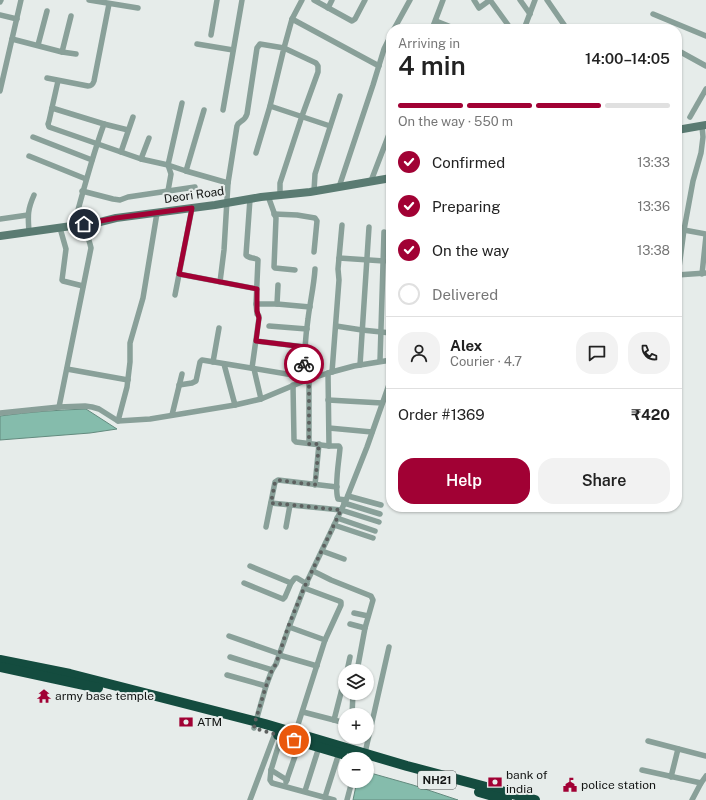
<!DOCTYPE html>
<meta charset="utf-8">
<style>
body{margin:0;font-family:"Public Sans",sans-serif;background:#f2f2f2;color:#222;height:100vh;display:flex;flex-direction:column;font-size:15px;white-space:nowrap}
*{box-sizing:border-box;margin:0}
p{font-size:13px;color:#767676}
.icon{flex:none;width:22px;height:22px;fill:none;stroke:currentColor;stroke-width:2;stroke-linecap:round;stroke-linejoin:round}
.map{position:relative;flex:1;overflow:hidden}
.panel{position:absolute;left:386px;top:24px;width:296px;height:488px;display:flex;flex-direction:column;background:#fff;border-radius:16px;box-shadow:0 1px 3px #0004}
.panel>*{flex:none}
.fabs{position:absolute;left:338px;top:664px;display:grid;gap:8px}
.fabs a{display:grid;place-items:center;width:36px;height:36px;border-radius:50%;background:#fff;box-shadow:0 1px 3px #0004;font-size:20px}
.pin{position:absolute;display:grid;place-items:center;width:34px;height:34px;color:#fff;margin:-17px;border:2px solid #fff;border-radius:50%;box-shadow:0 1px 4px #0007}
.courier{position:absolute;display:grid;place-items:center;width:40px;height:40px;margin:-20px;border:3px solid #a10134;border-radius:50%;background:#fff;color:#222;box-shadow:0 1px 5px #0007}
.headline em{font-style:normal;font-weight:600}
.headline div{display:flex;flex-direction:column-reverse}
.headline{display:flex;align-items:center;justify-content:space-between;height:68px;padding:0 12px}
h1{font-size:26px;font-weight:600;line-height:30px}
.bar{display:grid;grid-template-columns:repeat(4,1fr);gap:6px 4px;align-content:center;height:48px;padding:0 12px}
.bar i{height:5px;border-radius:3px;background:#e0e0e0}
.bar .on{background:#a10134}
.bar p{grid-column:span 4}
.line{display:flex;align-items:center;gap:10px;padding:0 12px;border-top:1px solid #e0e0e0}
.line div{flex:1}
.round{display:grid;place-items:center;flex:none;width:42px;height:42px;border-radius:16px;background:#f2f2f2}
ol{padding:0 12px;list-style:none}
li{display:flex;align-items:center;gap:12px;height:44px}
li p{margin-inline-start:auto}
li .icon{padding:4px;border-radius:50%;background:#a10134;color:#fff;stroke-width:4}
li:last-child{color:#767676}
li i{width:22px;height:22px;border:2px solid #e0e0e0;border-radius:50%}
.primary-button{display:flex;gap:8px;margin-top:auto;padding:8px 12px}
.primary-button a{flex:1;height:46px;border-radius:16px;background:#a10134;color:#fff;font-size:16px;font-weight:600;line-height:46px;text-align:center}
.primary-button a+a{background:#f2f2f2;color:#222}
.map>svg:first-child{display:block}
.water{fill:#85bcac;stroke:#638a7e}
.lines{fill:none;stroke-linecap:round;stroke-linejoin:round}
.street{stroke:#89a099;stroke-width:5.5}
.secondary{stroke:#5a7b72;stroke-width:8}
.highway{stroke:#144c3f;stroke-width:10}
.done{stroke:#5d605f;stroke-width:4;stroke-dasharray:0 7.2}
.route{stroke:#a10134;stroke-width:5}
.labels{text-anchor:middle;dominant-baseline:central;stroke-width:4;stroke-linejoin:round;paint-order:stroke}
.shield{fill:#e6ecea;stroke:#525654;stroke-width:1}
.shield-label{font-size:11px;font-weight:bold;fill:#131514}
.street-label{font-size:12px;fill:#131514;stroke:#e6ecea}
.poi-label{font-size:12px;fill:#131514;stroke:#e6ecea;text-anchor:start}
</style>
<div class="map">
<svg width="706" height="800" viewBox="0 0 706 800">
<rect width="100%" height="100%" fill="#e6ecea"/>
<g class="water">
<path d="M86 409 117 429 90 433 0 440V416C29 412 57 410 86 409Z"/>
<path d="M367 772 413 785 458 800H353L357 781H367Z"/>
</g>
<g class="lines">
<g class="street">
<path d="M89 0 138 8"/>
<path d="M314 0 352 21 355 19 365 0"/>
<path d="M474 0 479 8 490 0"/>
<path d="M490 0 511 29"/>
<path d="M520 0 530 14"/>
<path d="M547 0 567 29"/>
<path d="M0 2 1 0"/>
<path d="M328 8 332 0"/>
<path d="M653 14 706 36"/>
<path d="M0 15 17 19"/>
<path d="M292 19 302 0"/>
<path d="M436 21 456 29"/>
<path d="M640 28 641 29"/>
<path d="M394 29 410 0"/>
<path d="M432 29 443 0"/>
<path d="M524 29 535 0"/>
<path d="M211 35 217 0"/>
<path d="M12 39 62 52 76 54"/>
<path d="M197 44 233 50"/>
<path d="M38 45 47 11"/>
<path d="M677 50 706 66"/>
<path d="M62 52 71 16"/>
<path d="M47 78 88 86C92 86 93 84 94 81L109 4"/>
<path d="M58 81 49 121 48 124 49 127 141 159 168 165 182 103"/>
<path d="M0 91 21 0"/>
<path d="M270 106 330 126"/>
<path d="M52 108 104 124C92 157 83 191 74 225"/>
<path d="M223 110 242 0"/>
<path d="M690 117 706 89"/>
<path d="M104 124 128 130"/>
<path d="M33 137 92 160"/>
<path d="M121 152 133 117"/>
<path d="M29 156 86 179"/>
<path d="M141 159 149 138"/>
<path d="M168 165 186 171 228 183"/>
<path d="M186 171 204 110"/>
<path d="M371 181 391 129"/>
<path d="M339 187 373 85 384 49 391 35"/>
<path d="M82 191 113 199 120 200 128 197 195 187"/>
<path d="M168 191 171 174 168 165"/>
<path d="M314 191 315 174 340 96"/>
<path d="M280 195V183L302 116 318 72V66L316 63 284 48 292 19 379 66"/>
<path d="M268 196 276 218 274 267 275 268 295 270"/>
<path d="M250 199 246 255C249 259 255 257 258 260L256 304H277L278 285"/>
<path d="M274 214 297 215 315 218 317 221 314 252"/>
<path d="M0 219 28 215"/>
<path d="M60 228 66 249 62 280 63 281 83 286"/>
<path d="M684 230 706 234"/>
<path d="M29 232C28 216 27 211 34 195"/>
<path d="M339 258 384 261"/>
<path d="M179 274 257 289"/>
<path d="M702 274 706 236"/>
<path d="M677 275 706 273"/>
<path d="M678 275 684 230 693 181 701 153 703 137 702 126"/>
<path d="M220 282 224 250 228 183 237 126C239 120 244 123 247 114L257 48 260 44 284 48 270 106 256 153"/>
<path d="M175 295 192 208"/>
<path d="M277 304 310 307"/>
<path d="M269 326 307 329"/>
<path d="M336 326 362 330 391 333"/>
<path d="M256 341 305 347"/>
<path d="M380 361 384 232"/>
<path d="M213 362 219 328"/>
<path d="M224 364 235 405"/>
<path d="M360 365 369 227"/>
<path d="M252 368 259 318V316L257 314 256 304"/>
<path d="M67 369 128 380"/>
<path d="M254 369 261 399"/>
<path d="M332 372 339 280 338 269 342 225"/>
<path d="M328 373 329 446H339L340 448C339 461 334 488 338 499L346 500"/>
<path d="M304 381C304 360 305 339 308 319 310 302 314 286 315 269"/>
<path d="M179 385 192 383 196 381 200 362 202 360 293 375"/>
<path d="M293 385 294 440 296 442 329 446"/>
<path d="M328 400 382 403"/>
<path d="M59 407 91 248 90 244 84 224"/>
<path d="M0 413 59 407 85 406 92 407 99 409 118 421 150 419 235 405 261 399 304 381 328 373 354 366 391 360"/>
<path d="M172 415 182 374"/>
<path d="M118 421 127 387 130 362V343L143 298 157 213"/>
<path d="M329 428 372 432"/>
<path d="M309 443V379"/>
<path d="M315 485 319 444"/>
<path d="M348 496 381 505"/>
<path d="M271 503 341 510 379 522"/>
<path d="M344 503 380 514"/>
<path d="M337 518 375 531"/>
<path d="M334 525 373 538"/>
<path d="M266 527 275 482 278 480 337 487"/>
<path d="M286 527 290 505"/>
<path d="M322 551 344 559"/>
<path d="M250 566 291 583"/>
<path d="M313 571 331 580 371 596 373 600 365 628 357 671"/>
<path d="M244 583 283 599 285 597 291 583 295 578H297L307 584"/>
<path d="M304 588 339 601 341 602V605L325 640"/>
<path d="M354 613 368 616"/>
<path d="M350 624 365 628"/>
<path d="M289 627 325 640 295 734"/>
<path d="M229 636 280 654"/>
<path d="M279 655 317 666"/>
<path d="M230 657 272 670"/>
<path d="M347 671 350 657"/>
<path d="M227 675 266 686"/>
<path d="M303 712 334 720 345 677"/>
<path d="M352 715 353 693"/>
<path d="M334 720 345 723"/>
<path d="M254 728 266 686 272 670 276 664 289 627 304 588 346 500 367 447 391 379"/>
<path d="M282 734 271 770 287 780"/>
<path d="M648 741 706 756"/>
<path d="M365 753 389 647"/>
<path d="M359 759V758"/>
<path d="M271 770 270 780 272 783 334 800"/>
<path d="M642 770 701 783"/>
<path d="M671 777 678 749"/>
<path d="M286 782 300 742"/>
<path d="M305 791 319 747"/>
<path d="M325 797 339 753"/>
<path d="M250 800 276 731"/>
<path d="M347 800 352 781"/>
<path d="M692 800 701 783 706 776"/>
</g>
<g class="secondary">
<path d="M677 130 706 125"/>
<path d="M0 236 100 222 116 218 215 205 261 197 310 192 391 178"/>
</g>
<g class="highway">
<path d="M0 660 70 674 265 724 407 766 535 800"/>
<path d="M0 667 98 688"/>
<path d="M278 735 342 754"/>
<path d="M479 792 507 800"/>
</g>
</g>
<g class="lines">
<path class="done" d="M294 740 254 728 255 722 266 686 272 670 276 664 288 627 304 588 341 510 271 503 275 482 278 480 315 485 319 444H309V379L304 381V364"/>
<path class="route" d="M84 224 116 218 192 208 179 274 257 289V311L259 318 256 341 305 347 304 364"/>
</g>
<defs>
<symbol id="temple-bare" viewBox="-9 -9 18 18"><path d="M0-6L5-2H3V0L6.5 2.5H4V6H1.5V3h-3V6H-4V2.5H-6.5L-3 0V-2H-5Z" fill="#a10134" stroke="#e6ecea" stroke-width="2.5" paint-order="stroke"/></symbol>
<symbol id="bank-bare" viewBox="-9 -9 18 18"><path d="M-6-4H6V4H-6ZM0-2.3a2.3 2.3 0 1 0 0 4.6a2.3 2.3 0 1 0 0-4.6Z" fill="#a10134" stroke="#e6ecea" stroke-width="2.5" paint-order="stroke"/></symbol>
<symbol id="civic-bare" viewBox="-9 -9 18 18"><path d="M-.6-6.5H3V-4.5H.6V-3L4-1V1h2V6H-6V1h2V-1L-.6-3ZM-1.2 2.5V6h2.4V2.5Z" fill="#a10134" stroke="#e6ecea" stroke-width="2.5" paint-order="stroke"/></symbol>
</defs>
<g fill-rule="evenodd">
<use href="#temple-bare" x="34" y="686" width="20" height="20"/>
<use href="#bank-bare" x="176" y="712" width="20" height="20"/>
<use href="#bank-bare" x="485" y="772" width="20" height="20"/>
<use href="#civic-bare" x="560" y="775" width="20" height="20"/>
</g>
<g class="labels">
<rect class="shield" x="418" y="771" width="38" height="18" rx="3"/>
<g class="shield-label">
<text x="437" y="780">NH21</text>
</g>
<g class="street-label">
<text transform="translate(194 195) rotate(-8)">Deori Road</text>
</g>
<g class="poi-label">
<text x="55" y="696">army base temple</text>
<text x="197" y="722">ATM</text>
<text x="506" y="775">bank of<tspan x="506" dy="14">india</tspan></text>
<text x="581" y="785">police station</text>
</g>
</g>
</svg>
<div class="fabs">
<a><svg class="icon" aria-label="layers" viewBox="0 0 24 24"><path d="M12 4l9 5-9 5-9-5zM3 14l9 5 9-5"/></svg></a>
<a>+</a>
<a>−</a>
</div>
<div class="pin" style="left:294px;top:740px;background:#ea580c"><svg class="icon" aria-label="bag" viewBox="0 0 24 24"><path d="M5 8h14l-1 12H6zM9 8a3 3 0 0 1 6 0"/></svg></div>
<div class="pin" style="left:84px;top:224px;background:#1f2937"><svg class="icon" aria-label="home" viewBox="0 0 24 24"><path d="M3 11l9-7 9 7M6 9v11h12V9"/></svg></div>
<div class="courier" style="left:304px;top:364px"><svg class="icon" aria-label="bike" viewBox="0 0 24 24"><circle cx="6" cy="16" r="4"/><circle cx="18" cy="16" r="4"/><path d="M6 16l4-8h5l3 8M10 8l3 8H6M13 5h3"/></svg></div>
<section class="panel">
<div class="headline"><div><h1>4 min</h1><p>Arriving in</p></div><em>14:00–14:05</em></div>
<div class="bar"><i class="on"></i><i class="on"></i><i class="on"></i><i></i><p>On the way · 550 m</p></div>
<ol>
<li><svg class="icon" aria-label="check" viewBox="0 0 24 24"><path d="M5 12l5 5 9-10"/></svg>Confirmed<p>13:33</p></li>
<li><svg class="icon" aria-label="check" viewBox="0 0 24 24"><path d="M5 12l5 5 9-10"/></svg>Preparing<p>13:36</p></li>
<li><svg class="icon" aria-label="check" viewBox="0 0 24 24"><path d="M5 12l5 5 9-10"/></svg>On the way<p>13:38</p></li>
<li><i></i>Delivered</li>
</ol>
<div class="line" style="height:72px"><a class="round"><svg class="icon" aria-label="person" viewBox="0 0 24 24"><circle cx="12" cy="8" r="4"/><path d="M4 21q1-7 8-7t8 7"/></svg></a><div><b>Alex</b><p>Courier · 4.7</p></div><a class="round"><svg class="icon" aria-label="chat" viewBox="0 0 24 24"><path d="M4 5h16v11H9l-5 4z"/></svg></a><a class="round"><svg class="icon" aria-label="phone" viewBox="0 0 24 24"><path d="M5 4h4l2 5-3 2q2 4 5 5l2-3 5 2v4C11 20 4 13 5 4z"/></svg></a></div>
<div class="line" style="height:52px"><div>Order #1369</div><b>₹420</b></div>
<div class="primary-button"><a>Help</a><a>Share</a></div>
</section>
</div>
